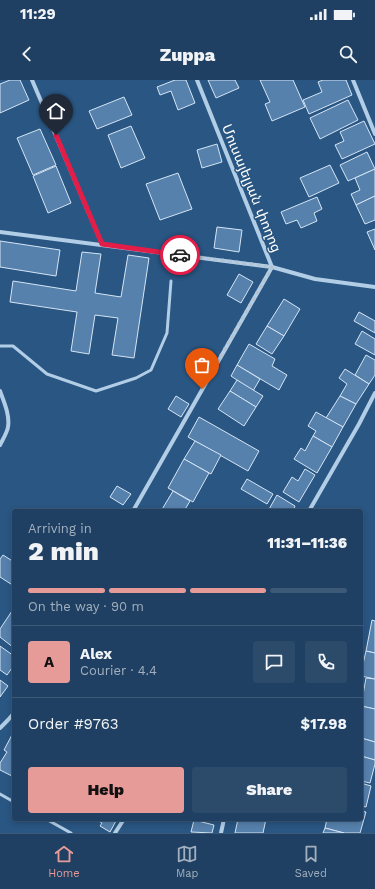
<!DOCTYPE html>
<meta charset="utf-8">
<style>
body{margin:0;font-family:"Work Sans","Noto Sans Armenian",sans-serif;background:#2c4b6b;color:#f1f3f6;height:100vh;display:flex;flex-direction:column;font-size:15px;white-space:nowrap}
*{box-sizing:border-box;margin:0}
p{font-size:13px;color:#a1afbe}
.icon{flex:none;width:22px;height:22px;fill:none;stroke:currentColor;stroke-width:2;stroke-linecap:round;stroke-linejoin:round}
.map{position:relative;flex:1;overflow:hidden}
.sheet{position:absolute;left:12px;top:429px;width:351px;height:312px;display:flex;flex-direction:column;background:#1f4062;border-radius:4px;box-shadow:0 2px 6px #0003,0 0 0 1px #3c5977}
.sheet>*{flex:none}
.pin{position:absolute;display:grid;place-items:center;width:34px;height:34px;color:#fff;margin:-41px -17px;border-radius:50% 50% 50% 0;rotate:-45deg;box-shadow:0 0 4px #0007}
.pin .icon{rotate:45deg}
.courier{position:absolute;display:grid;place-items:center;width:40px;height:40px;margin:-20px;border:3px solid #e11d48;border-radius:50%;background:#fff;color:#222;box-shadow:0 1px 5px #0007}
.overview em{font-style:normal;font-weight:800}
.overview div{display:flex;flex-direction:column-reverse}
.overview{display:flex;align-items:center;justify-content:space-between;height:68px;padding:0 16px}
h1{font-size:26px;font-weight:800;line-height:30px}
.bar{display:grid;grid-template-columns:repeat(4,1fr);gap:6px 4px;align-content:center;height:48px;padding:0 16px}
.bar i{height:5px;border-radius:3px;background:#3c5977}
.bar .current{background:#e69b98}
.bar p{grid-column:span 4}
.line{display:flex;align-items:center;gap:10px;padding:0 16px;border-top:1px solid #3c5977}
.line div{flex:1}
.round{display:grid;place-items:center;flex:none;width:42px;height:42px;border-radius:4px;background:#2c4b6b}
.action{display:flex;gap:8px;margin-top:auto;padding:8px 16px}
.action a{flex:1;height:46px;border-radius:4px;background:#e69b98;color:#111;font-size:16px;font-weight:800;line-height:46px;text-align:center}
.action a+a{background:#2c4b6b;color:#f1f3f6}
.status{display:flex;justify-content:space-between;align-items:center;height:28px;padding:0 20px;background:#1f4062;direction:ltr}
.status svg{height:11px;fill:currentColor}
header{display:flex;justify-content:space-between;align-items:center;height:52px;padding:0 16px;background:#1f4062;font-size:18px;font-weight:800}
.menu{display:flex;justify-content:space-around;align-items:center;height:56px;border-top:1px solid #3c5977;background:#1f4062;font-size:11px;color:#a1afbe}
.menu a{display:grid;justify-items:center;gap:2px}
.menu .current{color:#e69b98}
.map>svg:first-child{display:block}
.building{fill:#5681ac;stroke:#d5e5f5}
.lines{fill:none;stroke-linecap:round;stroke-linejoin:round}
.lane{stroke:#b2cde6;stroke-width:3}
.street{stroke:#b2cde6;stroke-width:4}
.done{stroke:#b4c4d3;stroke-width:4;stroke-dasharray:0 7.2}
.route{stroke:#e11d48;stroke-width:5}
.labels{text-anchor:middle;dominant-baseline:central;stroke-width:3;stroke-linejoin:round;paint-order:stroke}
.street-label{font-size:14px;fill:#fff;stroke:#295682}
</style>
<div class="status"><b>11:29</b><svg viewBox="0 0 49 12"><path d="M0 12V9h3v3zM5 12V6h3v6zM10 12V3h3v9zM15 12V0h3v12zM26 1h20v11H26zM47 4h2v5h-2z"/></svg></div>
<header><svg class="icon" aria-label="back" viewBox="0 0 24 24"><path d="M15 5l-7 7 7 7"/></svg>Zuppa<svg class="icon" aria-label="search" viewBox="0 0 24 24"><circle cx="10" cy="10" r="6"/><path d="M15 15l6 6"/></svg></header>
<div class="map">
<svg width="375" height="753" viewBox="0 0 375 753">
<rect width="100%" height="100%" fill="#295682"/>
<g class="building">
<path d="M10 0H20L29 20 0 33V4Z"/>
<path d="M175 0H186L195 23 178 30 171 11 160 15 157 7Z"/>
<path d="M208 0H235L239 8 216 18Z"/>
<path d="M260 0H293L305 27 272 41 265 24 270 22Z"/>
<path d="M323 0H346L352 15 309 34 303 20 322 12 318 2Z"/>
<path d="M124 17 132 35 97 49 89 31Z"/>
<path d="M348 20 358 40 320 59 310 38Z"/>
<path d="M364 41 375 64 342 79 335 65 344 61 340 52Z"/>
<path d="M131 46 145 78 121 88 108 55Z"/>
<path d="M40 49 56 85 33 95 17 58Z"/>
<path d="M217 64 222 82 202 88 197 70Z"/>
<path d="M367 72 375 89 348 101 340 85Z"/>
<path d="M330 85 339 103 309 117 300 98Z"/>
<path d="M56 86 71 123 48 133 33 96Z"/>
<path d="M375 89V116L356 125 351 114 360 110 355 98Z"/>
<path d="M178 93 192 129 160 140 146 104Z"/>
<path d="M375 116V140L365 144 356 125Z"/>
<path d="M317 117 322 129 314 133 317 141 301 148 297 140 286 144 281 132Z"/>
<path d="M217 147 242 150 239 172 214 168Z"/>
<path d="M375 149V170L367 152Z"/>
<path d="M0 161 60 170 56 196 0 187Z"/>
<path d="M82 172 101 174 95 213 121 217 128 175 149 178 134 278 112 275 118 238 95 235 89 274 71 271 77 232 10 222 13 201 76 211Z"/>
<path d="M239 194 253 202 241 223 227 215Z"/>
<path d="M284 219 300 229 284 256 267 246Z"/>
<path d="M359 232 375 241V253L354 241Z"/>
<path d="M267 246 284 256 272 274 256 264Z"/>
<path d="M362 251 375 259V275L355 264Z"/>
<path d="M249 264 275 279 272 286 287 295 279 310 237 285Z"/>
<path d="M366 275 375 280V295L369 304 355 295Z"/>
<path d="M237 285 260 299 253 311 231 296Z"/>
<path d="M345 289 369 304 356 324 340 316 347 304 339 298Z"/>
<path d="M237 300 263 316 256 327 230 311Z"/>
<path d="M230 311 256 327 244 346 218 329Z"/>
<path d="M176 316 189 324 181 337 168 329Z"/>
<path d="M340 316 356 324 343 347 326 338Z"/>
<path d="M316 332 343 347 332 367 313 356 316 351 308 346Z"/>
<path d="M199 337 259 371 248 391 188 357Z"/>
<path d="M313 356 332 367 317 393 294 379 301 368 305 371Z"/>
<path d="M195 361 221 375 211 394 184 379Z"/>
<path d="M184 379 209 393 193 422 168 408Z"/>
<path d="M305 389 315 395 299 422 283 412 292 397 298 401Z"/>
<path d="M247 399 273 414 267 424 241 409Z"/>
<path d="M117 406 131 414 123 425 110 417Z"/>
<path d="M173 411 190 421 184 431H161Z"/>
<path d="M277 415 295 426 293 431H268Z"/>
<path d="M3 475 14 482V506L0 497V479Z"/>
<path d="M14 528V568L0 557V549Z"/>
<path d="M372 540 375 541V573L366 571Z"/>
<path d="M0 566 14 576V585L7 595 0 590Z"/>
<path d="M366 571 375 573V599L361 596V593Z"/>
<path d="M366 598 375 599V629L361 626Z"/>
<path d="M0 600 8 606 0 617Z"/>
<path d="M361 626 375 629V662L361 658Z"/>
<path d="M14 651V697L0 690V683L7 672 4 670Z"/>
<path d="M361 658 375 662V680L361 676Z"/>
<path d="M361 676 375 680V684L370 703 361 701Z"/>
<path d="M361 703 371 706 366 727 361 726Z"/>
<path d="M361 731 366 732 360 753H344L325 748 327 739H361Z"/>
<path d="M95 739H117L110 752 100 746 102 743Z"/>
<path d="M238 739H266L263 753H235Z"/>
<path d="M194 740 214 745 212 753 191 752Z"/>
<path d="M325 748 344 753H323Z"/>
</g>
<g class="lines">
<g class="lane">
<path d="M0 266H13L47 294 96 311 136 298 151 290 167 253 171 201"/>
<path d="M0 714 14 722"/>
<path d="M46 739 71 753"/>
</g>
<g class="street">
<path d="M32 0 102 164"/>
<path d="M353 0 375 54"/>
<path d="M0 152 272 187 315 199 375 207"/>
<path d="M0 311C4 322 10 335 8 347 7 353 3 359 0 365"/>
<path d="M133 431 272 187 197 0"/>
<path d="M309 431 359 344 375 313"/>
<path d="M0 648 8 640 14 633"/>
<path d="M115 753 124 739"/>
<path d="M221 753 224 739"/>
</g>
</g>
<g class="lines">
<path class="done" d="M180 175 272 187 202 309"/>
<path class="route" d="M56 55 102 164 180 175"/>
</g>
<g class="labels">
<g class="street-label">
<text transform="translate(252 108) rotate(68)">Մուսայելյան փողոց</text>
</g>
</g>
</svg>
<div class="pin" style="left:202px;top:309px;background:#ea580c"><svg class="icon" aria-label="bag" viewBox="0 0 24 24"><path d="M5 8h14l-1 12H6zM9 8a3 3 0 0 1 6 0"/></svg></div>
<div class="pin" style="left:56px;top:55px;background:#1f2937"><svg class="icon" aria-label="home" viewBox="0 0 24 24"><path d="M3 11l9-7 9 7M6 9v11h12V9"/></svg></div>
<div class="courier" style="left:180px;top:175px"><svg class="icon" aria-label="car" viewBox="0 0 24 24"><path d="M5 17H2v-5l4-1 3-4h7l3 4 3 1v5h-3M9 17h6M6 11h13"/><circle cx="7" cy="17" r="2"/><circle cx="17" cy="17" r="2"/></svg></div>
<section class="sheet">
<div class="overview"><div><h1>2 min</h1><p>Arriving in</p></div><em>11:31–11:36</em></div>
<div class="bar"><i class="current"></i><i class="current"></i><i class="current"></i><i></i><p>On the way · 90 m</p></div>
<div class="line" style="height:72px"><b class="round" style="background:#e69b98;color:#111">A</b><div><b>Alex</b><p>Courier · 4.4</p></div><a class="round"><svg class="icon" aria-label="chat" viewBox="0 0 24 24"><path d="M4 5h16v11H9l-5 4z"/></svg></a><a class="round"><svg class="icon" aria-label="phone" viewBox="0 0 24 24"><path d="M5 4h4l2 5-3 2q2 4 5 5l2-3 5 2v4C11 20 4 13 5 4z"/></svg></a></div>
<div class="line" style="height:52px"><div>Order #9763</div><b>$17.98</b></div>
<div class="action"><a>Help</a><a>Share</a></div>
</section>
</div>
<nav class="menu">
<a class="current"><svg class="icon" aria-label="home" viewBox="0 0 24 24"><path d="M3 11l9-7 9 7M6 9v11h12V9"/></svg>Home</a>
<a><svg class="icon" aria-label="map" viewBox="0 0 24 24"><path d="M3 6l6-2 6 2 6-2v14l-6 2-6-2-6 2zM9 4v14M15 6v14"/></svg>Map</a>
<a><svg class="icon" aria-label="saved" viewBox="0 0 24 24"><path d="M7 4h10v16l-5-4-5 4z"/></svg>Saved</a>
</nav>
